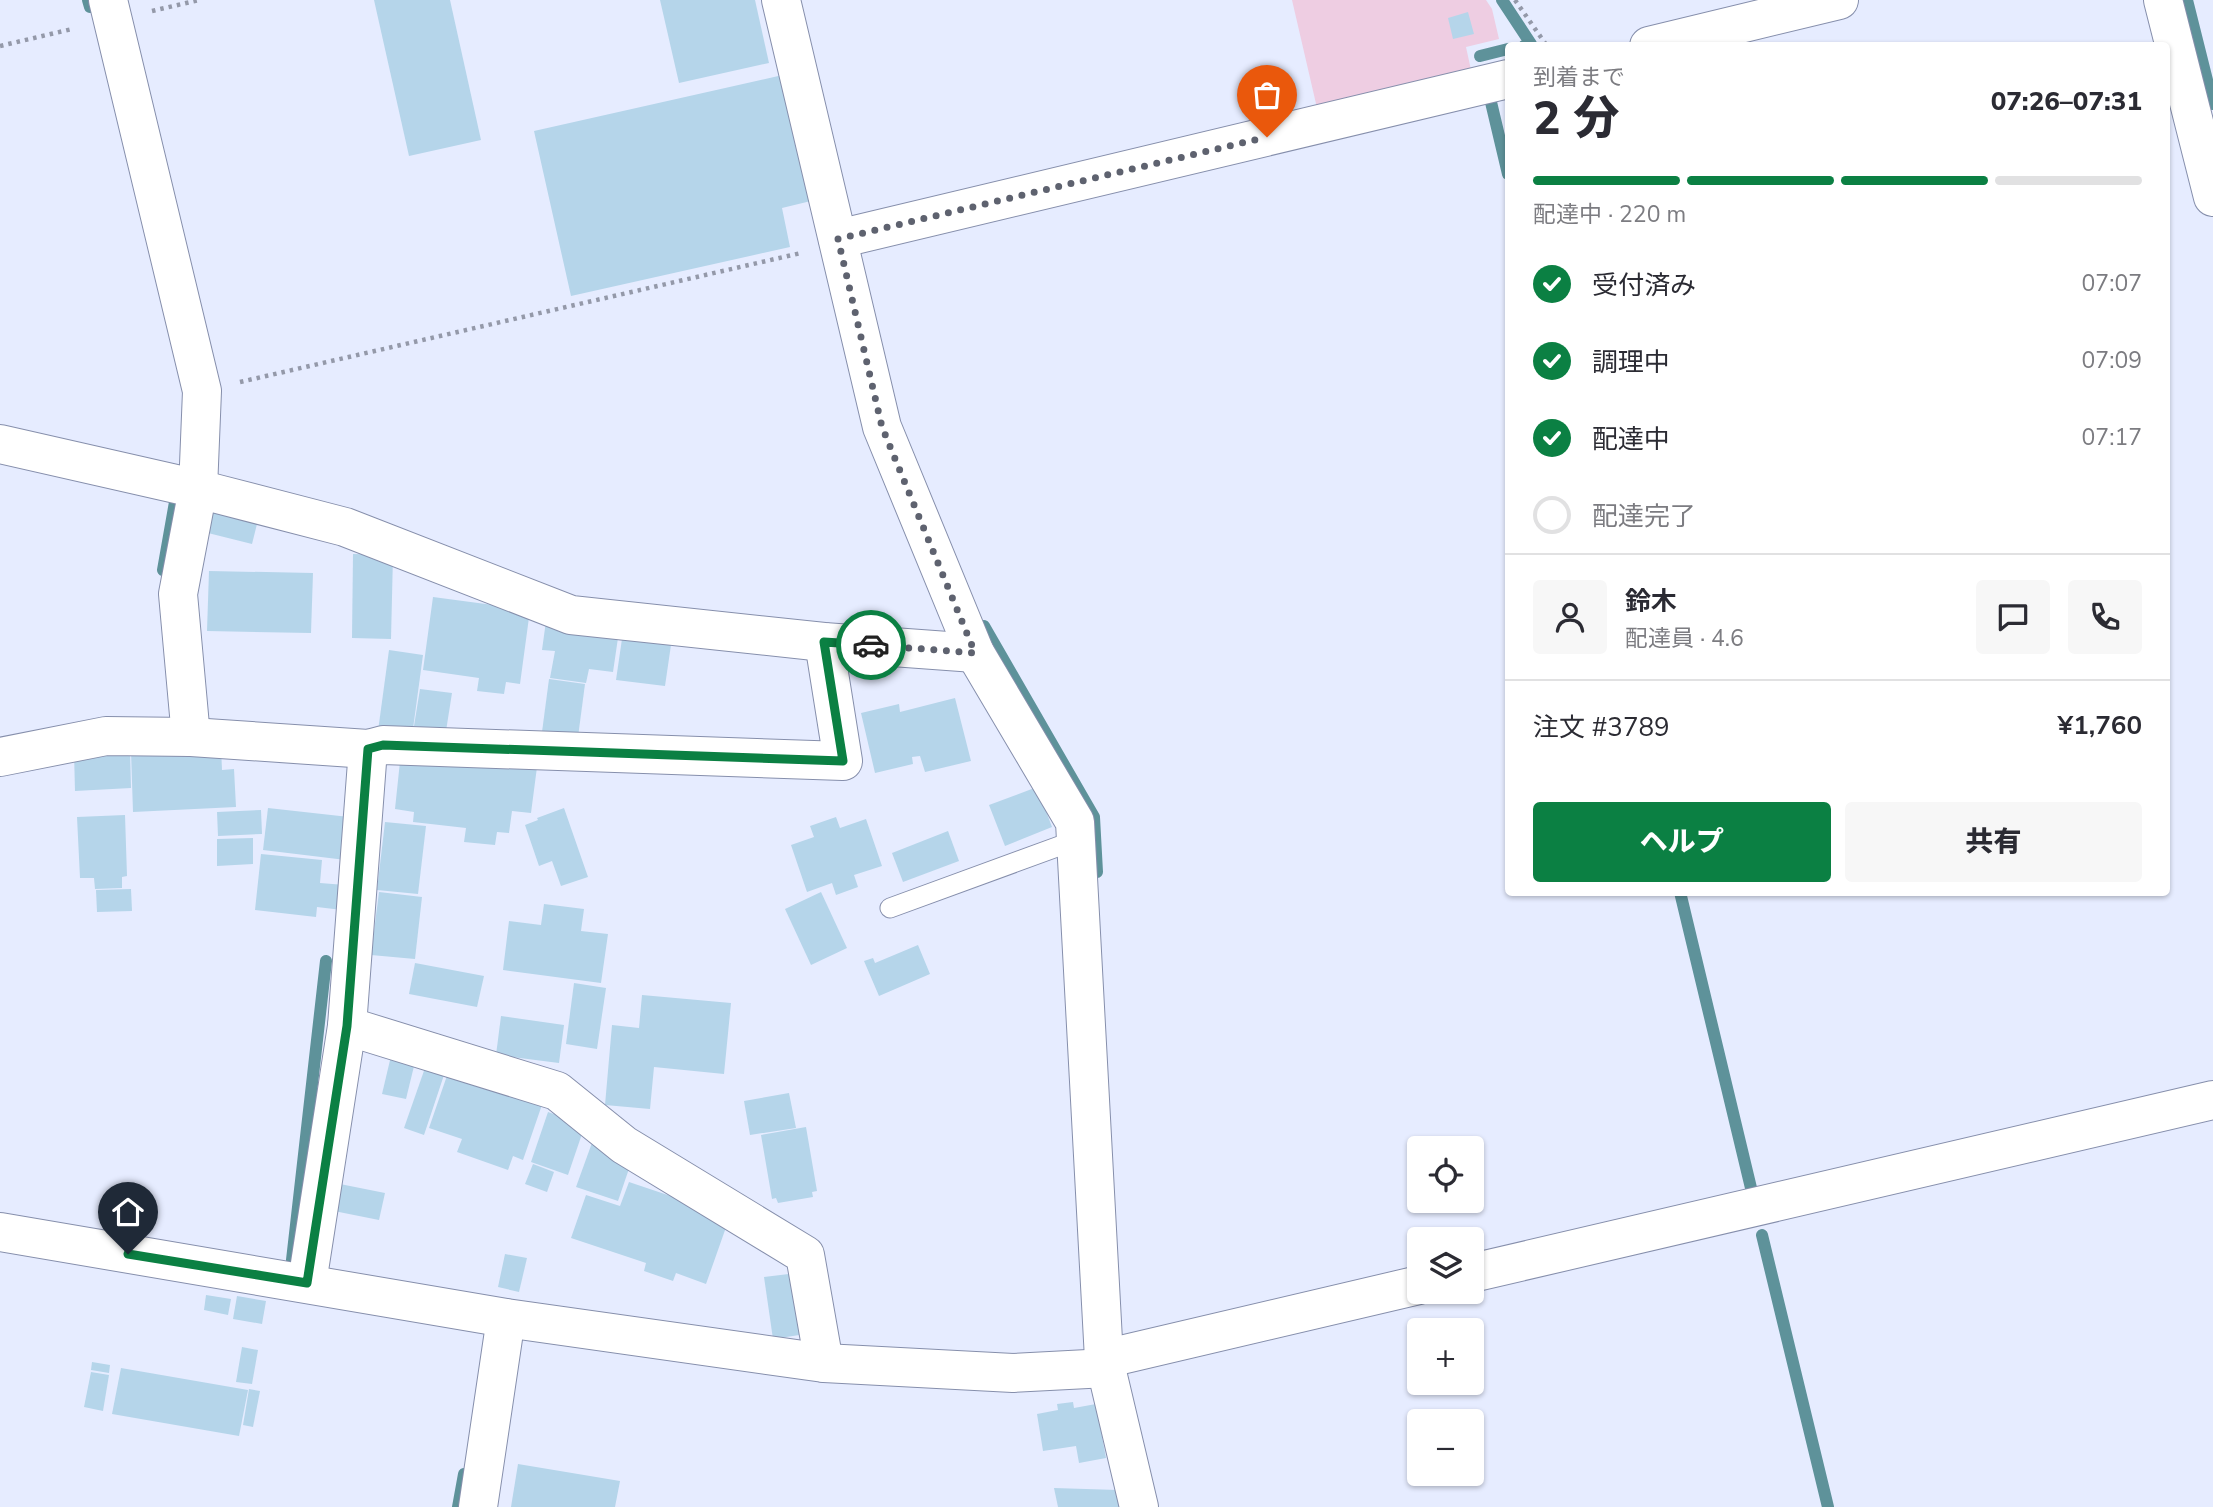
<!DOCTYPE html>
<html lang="ja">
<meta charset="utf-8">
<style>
body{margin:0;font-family:"Nunito Sans","Noto Sans JP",sans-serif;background:#f7f7f7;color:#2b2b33;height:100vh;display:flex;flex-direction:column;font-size:26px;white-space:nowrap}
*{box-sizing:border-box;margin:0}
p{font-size:23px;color:#7c7c81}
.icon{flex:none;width:38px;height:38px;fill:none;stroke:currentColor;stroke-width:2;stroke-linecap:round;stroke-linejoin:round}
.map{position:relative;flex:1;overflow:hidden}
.panel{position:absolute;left:1505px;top:42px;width:665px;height:854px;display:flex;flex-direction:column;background:#fff;border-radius:7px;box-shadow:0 2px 5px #0004}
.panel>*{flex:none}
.controls{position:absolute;left:1407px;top:1136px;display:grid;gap:14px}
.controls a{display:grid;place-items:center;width:77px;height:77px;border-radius:7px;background:#fff;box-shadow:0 2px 5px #0004;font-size:35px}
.pin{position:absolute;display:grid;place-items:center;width:60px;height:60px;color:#fff;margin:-72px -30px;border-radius:50% 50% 50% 0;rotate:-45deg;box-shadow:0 0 7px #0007}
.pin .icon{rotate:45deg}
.courier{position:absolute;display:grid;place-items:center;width:70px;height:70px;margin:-35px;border:5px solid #0b8043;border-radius:50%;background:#fff;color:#222;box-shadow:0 2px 9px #0007}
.head em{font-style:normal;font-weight:800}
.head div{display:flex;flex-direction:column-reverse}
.head{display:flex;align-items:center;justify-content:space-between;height:119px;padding:0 28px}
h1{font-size:46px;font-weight:800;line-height:52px}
.bar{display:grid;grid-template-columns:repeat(4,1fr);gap:10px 7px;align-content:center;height:84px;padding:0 28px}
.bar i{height:9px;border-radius:5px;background:#e1e1e2}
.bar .on{background:#0b8043}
.bar p{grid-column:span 4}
.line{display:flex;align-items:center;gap:18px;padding:0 28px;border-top:2px solid #e1e1e2}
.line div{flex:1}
.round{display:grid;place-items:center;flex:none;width:74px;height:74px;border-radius:7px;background:#f7f7f7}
ol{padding:0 28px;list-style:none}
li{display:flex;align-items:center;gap:21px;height:77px}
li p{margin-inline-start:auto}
li .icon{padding:7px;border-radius:50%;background:#0b8043;color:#fff;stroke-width:4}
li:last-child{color:#7c7c81}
li i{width:38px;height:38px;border:4px solid #e1e1e2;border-radius:50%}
.cta{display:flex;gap:14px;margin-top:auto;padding:14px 28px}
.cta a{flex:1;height:80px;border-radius:7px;background:#0b8043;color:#fff;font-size:28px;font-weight:800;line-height:80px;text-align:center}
.cta a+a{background:#f7f7f7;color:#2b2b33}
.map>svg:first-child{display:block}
.green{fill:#eecde2}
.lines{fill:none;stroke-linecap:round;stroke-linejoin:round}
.stream{stroke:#5e929a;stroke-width:12}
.building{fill:#b5d5ea}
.lane-casing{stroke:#868fac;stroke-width:21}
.street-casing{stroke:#868fac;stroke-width:40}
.path{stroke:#9499a9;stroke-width:4.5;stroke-dasharray:3.5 5;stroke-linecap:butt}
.lane{stroke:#fff;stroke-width:19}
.street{stroke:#fff;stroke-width:38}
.done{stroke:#5e626f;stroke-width:7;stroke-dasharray:0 12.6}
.route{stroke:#0b8043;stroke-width:9}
</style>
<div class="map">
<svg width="2213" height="1507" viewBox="0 0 2213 1507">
<rect width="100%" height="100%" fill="#e6ecff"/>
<path class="green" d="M1292 0H1486L1492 9 1499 39 1466 47 1471 70 1317 108Z"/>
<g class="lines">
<g class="stream">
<path d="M88 0 90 7"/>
<path d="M1502 0 1531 44 1524 46"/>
<path d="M2187 0 2213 104"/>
<path d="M1480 56 1508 49"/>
<path d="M1490 98 1508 174"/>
<path d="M163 570 175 502"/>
<path d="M984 626 1094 817 1097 872"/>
<path d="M1680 892 1751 1188"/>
<path d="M1762 1235 1828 1507"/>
<path d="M292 1260 326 961"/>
<path d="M458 1507 464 1474"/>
</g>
</g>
<g class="building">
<path d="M374 0H450L481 140 409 156Z"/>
<path d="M660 0H755L769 63 679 83Z"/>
<path d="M1468 12 1474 34 1453 39 1448 18Z"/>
<path d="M787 74 815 200 782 208 790 247 571 296 534 131Z"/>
<path d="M215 506 259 516 252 544 208 533Z"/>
<path d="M353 554 393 555 391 639 352 638Z"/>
<path d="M209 571 313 573 311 633 207 631Z"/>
<path d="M433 597 530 610 520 684 506 682 504 694 477 691 479 678 423 670Z"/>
<path d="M546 621 619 631 613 672 589 669 586 683 550 678 555 651 542 650Z"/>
<path d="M623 632 672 638 665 686 616 680Z"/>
<path d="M389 650 423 655 412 736 378 731Z"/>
<path d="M549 679 585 684 578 737 542 732Z"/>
<path d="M420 689 452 693 446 731 414 726Z"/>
<path d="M955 698 971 761 925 772 920 756 912 757 913 764 875 773 861 713 899 704 900 712Z"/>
<path d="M221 747 222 770 234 769 236 807 133 812 131 751Z"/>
<path d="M130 750 131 788 75 791 74 752Z"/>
<path d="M401 752 537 767 531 813 512 811 509 833 497 832 495 845 464 842 466 828 413 822 414 812 395 809Z"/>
<path d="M1037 787 1052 827 1005 846 989 805Z"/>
<path d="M268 808 358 818 354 861 263 850Z"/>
<path d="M564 808 588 877 561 886 552 861 539 866 525 825 538 820 537 818Z"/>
<path d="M261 810 262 834 218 836 217 812Z"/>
<path d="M125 815 127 876 122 877V888L95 889 94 878H80L77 817Z"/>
<path d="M836 817 840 828 866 819 882 866 854 875 858 887 836 895 832 883 807 892 791 845 814 837 810 826Z"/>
<path d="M385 822 426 826 418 894 377 890Z"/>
<path d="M948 831 959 861 903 882 892 853Z"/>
<path d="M253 838V864L217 866V839Z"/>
<path d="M261 854 322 860 320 883 345 885 342 910 317 907 316 917 255 910Z"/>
<path d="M131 889 132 911 97 912 96 890Z"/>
<path d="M379 892 422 897 415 959 371 955Z"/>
<path d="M821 892 847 948 811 965 785 909Z"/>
<path d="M544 904 584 909 581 931 608 934 601 983 503 970 509 921 541 925Z"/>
<path d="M918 945 930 974 879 996 864 961 873 958 875 963Z"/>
<path d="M415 963 484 976 477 1007 409 994Z"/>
<path d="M574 983 606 988 597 1049 566 1044Z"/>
<path d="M642 995 731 1003 724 1074 654 1067 650 1109 605 1105 612 1025 639 1028Z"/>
<path d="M501 1016 564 1025 559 1063 496 1055Z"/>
<path d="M391 1056 415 1062 406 1099 382 1094Z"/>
<path d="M451 1064 545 1096 523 1160 513 1156 508 1170 457 1152 462 1139 429 1128Z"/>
<path d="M426 1065 445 1072 424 1135 404 1128Z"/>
<path d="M789 1093 796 1128 750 1135 744 1101Z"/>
<path d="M548 1112 585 1125 568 1175 531 1162Z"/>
<path d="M806 1127 817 1191 812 1192 813 1197 778 1203 776 1198 772 1199 761 1135Z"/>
<path d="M593 1140 634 1154 618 1201 576 1187Z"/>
<path d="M533 1164 554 1172 547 1192 525 1184Z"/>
<path d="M629 1182 730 1216 706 1284 676 1273 673 1281 644 1271 646 1263 571 1238 586 1195 620 1206Z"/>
<path d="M340 1184 385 1193 379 1220 334 1211Z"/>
<path d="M505 1254 527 1258 519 1292 498 1287Z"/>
<path d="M797 1273 806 1334 773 1339 764 1277Z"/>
<path d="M206 1295 231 1299 228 1315 204 1310Z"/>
<path d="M237 1296 266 1301 262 1324 233 1319Z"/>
<path d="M242 1347 258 1350 252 1384 236 1382Z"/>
<path d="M92 1362 110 1365 109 1373 91 1370Z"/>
<path d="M121 1368 248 1390 239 1436 112 1414Z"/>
<path d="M91 1372 109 1375 103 1411 84 1407Z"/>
<path d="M249 1389 260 1391 253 1427 243 1425Z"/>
<path d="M1073 1402 1074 1408 1096 1404 1106 1458 1079 1463 1076 1446 1043 1451 1037 1414 1058 1410 1057 1404Z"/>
<path d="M518 1464 620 1481 615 1507H511Z"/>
<path d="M1054 1488 1118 1490 1122 1507H1058Z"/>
</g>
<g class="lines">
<defs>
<path id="lane" d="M890 908 1076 840"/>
<g id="street">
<path d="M108 0 202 391 198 489 178 594 191 737"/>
<path d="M781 0 882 427 975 653 1075 822 1104 1359 1139 1507"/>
<path d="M2163 0 2213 197"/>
<path d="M1649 46 1839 0"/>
<path d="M838 239 1508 79"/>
<path d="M0 444 198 489 345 527 571 615 824 642 975 653"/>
<path d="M0 757 106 736 191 737 368 749 383 745 843 761 824 642"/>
<path d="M347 1026 557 1091 624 1145 805 1255 824 1363"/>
<path d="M0 1232 506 1318 824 1363 1013 1373 1107 1368"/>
<path d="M1472 1273 2213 1100"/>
<path d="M307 1283 347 1026 368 749"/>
<path d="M1104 1359 1419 1285"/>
<path d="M478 1507 506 1318"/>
</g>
</defs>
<use href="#lane" class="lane-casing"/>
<use href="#street" class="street-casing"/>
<g class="path">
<path d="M1515 0 1547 46"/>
<path d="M152 11 199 0"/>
<path d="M0 46 72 29"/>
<path d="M240 382 801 253"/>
</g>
<use href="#lane" class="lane"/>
<use href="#street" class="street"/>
</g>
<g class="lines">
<path class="done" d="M871 645 975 653 882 427 838 239 1267 137"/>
<path class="route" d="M128 1254 307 1283 347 1026 368 749 383 745 843 761 824 642 871 645"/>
</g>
</svg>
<div class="controls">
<a><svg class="icon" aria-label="locate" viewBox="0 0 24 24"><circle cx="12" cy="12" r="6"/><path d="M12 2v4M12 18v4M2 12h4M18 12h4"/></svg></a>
<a><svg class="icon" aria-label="layers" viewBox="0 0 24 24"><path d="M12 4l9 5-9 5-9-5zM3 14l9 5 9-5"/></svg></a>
<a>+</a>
<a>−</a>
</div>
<div class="pin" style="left:1267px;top:137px;background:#ea580c"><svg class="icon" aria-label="bag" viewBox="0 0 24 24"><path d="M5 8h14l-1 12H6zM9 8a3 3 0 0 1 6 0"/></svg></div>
<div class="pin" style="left:128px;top:1254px;background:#1f2937"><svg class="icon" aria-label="home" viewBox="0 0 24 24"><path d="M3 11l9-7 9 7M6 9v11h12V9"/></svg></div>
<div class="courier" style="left:871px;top:645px"><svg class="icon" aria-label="car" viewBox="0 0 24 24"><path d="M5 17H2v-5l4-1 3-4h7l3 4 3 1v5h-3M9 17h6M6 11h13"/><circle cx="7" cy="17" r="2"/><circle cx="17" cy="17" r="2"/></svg></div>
<section class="panel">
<div class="head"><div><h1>2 分</h1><p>到着まで</p></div><em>07:26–07:31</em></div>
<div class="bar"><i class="on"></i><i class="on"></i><i class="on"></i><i></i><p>配達中 · 220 m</p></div>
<ol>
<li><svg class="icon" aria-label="check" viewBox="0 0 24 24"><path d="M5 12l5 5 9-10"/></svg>受付済み<p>07:07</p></li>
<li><svg class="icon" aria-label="check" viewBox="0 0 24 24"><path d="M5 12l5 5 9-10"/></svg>調理中<p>07:09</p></li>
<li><svg class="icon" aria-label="check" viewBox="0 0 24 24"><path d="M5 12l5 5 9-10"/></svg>配達中<p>07:17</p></li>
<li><i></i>配達完了</li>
</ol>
<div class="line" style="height:126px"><a class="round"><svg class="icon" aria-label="person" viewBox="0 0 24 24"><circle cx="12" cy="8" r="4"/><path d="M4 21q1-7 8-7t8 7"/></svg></a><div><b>鈴木</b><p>配達員 · 4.6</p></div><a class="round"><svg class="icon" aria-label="chat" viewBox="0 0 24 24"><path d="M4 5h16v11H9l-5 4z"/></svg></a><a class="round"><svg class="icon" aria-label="phone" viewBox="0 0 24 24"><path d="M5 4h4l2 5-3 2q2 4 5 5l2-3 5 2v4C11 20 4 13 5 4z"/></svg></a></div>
<div class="line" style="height:91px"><div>注文 #3789</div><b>¥1,760</b></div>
<div class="cta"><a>ヘルプ</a><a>共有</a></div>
</section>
</div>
